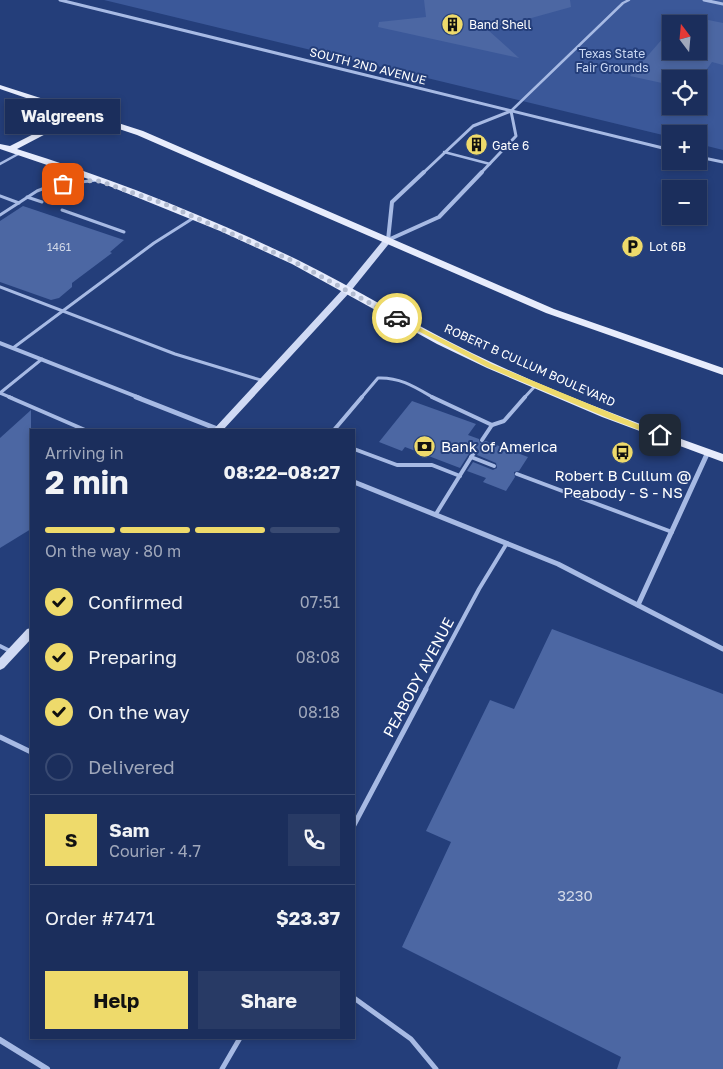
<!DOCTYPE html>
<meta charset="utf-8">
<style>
body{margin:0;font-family:"Golos Text",sans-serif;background:#283a65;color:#f1f3f6;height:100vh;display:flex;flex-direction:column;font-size:19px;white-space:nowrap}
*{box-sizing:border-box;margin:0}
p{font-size:16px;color:#a0a8bb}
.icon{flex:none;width:28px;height:28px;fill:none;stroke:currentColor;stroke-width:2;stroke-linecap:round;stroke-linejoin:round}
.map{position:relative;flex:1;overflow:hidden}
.panel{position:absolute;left:30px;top:429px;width:325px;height:610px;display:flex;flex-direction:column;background:#1b2e5c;border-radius:0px;box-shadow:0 2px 8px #0003,0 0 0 1px #394a72}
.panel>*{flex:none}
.needle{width:32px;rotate:344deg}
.fabs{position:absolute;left:662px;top:15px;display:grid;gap:10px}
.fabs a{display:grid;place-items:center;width:45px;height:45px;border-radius:0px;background:#1b2e5c;box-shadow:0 2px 8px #0003,0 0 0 1px #394a72;font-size:25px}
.pin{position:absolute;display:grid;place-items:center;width:42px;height:42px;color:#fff;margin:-21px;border-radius:10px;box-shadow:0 2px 8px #0006}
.courier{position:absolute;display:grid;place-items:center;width:50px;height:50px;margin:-25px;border:4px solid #eeda6b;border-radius:50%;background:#fff;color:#222;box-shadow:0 1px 6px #0007}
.bubble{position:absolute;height:35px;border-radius:0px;background:#1b2e5c;box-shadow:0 2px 8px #0003,0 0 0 1px #394a72;font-size:16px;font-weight:700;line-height:35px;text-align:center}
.headline em{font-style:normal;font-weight:700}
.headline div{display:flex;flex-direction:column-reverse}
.headline{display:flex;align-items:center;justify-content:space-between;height:85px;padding:0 15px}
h1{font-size:32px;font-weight:700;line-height:38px}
.bar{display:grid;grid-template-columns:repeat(4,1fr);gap:8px 5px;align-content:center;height:60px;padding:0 15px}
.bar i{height:6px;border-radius:4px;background:#394a72}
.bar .active{background:#eeda6b}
.bar p{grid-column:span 4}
.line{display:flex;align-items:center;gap:12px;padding:0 15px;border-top:1px solid #394a72}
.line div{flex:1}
.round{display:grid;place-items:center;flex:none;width:52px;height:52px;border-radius:0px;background:#283a65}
ol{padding:0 15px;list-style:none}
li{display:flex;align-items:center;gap:15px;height:55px}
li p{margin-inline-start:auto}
li .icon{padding:5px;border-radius:50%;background:#eeda6b;color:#111;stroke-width:4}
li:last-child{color:#a0a8bb}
li i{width:28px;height:28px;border:2px solid #394a72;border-radius:50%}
.action{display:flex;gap:10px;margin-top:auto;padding:10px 15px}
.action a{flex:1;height:58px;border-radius:0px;background:#eeda6b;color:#111;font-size:20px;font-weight:700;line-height:58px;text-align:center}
.action a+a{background:#283a65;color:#f1f3f6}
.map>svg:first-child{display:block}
.green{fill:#3b5899;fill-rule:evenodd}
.building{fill:#4c67a3}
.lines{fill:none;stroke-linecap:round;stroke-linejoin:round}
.lane-far3{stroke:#a7bae4;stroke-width:2.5}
.lane-far2{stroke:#a7bae4;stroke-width:3}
.lane-far1{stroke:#a7bae4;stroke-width:4}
.lane{stroke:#a7bae4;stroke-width:5}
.street-far3{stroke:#a7bae4;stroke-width:3}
.street-far2{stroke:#a7bae4;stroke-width:4}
.street-far1{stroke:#a7bae4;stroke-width:5}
.street{stroke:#a7bae4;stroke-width:6}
.secondary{fill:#d0daf4;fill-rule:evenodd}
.primary{fill:#e7ecfc;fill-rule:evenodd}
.route{fill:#eeda6b}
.done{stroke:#b2bbd0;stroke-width:5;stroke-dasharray:0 9}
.labels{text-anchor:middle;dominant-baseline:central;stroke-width:4;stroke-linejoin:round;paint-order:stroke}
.far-number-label{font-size:11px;fill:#d2d9e8}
.far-poi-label{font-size:12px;fill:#fff;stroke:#243e7a;text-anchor:start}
.far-park-label{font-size:12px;fill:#c9d7f3;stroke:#243e7a}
.far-street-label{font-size:12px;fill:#fff;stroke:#243e7a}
.poi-label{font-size:15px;fill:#fff;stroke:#243e7a;text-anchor:start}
.street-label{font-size:15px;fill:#fff;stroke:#243e7a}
.near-number-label{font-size:15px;fill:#d2d9e8}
</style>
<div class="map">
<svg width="723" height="1069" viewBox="0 0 723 1069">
<rect width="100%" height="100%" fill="#243e7a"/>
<path class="green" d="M104 0H723V150L699 144V134H671V137ZM671 24H699V51H671ZM671 79H699V106H671Z"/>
<g class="building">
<path d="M424 0H570L571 7 488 30 519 58 378 27 379 22 426 17Z"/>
<path d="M684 15 723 23V65L712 62 699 80 671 79V85L630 76 671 29V51H699V24H676Z"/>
<path d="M23 206 32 209 124 240 110 252 112 253 72 283V287L59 298 51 300 0 282V221Z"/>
<path d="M412 401 476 424 468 435 479 439 480 443 486 441 528 457 519 471 514 472 515 477 506 491 483 482 486 478 467 471 473 462 493 470 497 468 496 463 477 455 479 451 477 448 472 449 460 468 405 447 402 451 379 442Z"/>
<path d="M31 410V529L0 548V438Z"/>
<path d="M552 629 723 694V1069H617L621 1057 402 947 451 842 426 831 490 700 514 709Z"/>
</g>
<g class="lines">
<g class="lane-far3">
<path d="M511 111 623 3 629 0"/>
<path d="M444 152 490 164"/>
<path d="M0 164 20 153"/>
</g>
<g class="lane-far2">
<path d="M0 196 19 203"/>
<path d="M27 197 42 202"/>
<path d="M62 210 124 232"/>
<path d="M0 215 37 191 50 186 97 180"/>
<path d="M0 287 175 354 264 381"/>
<path d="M13 348 154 243 195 217"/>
<path d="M0 393 12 398"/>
<path d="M0 393 42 359"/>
<path d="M361 398 378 378C400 377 415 387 434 398"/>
<path d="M524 398 536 385"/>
</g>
<g class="lane-far1">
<path d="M9 397 85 430"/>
<path d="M432 397 492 425 504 421 525 397"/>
<path d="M334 430 362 397"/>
<path d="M482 440 492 425"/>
<path d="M354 449 397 465H432L460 476"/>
<path d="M471 457 494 466"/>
<path d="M517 474 672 532"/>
<path d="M436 514 475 451"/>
<path d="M0 646 10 651"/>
<path d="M425 690 479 589 507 543"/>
</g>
<g class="lane">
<path d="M0 737 31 752"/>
<path d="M354 825 426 689"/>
<path d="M354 998 411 1039 436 1069"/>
<path d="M222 1069 240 1038"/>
</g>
<g class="street-far3">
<path d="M60 0 671 150"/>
<path d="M704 0 723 4"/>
<path d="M699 157 723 162"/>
<path d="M422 174 473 126 511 111 516 136 480 174"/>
</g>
<g class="street-far2">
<path d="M424 172 392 202 388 240 439 217 482 172"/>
<path d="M0 343 140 398"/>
</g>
<g class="street-far1">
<path d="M136 397 220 430"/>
<path d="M354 482 558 564 723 649"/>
<path d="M638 605 708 452"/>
</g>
<path class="street" d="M0 1040 47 1069"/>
<g class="secondary">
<path d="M385 238H388L392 240 350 292 223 430H213L344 288Z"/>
<path d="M31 628V639L4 668 0 670V658L27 629Z"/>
</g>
<path class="primary" d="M0 85 143 131 554 309 723 368V375L546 313 137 135 80 116 17 149C113 179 207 216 298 260 357 289 412 324 472 353 553 392 638 424 723 454V462L602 417 487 368 437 344 292 264 220 231 109 186 0 149V144L10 146 73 114 0 89Z"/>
</g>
<path class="route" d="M395 317H399L492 364 664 435 658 437 610 419 487 367 395 319Z"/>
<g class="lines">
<path class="done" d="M63 184 96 180 165 204 293 261 397 318"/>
</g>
<defs>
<symbol id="building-disc" viewBox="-11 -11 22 22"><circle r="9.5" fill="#eeda6b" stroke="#243e7a"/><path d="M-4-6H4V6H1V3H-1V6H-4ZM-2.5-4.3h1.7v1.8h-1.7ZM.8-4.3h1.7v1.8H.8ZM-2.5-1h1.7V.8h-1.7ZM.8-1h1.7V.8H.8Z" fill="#111"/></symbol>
<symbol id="parking-disc" viewBox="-11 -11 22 22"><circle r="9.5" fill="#eeda6b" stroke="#243e7a"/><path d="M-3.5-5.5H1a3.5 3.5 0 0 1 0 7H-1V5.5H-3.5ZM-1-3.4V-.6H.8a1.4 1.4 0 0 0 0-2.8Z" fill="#111"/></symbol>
<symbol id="bank-disc" viewBox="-11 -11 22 22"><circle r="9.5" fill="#eeda6b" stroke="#243e7a"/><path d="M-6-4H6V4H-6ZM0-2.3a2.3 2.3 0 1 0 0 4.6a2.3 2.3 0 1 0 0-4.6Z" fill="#111"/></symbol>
<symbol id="bus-disc" viewBox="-11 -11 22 22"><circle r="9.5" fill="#eeda6b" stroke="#243e7a"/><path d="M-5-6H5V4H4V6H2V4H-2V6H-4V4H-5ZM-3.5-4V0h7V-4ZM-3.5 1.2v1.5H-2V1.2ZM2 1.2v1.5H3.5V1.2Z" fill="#111"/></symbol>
</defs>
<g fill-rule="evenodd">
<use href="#building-disc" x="440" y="12" width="25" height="25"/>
<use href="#building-disc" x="464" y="132" width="25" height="25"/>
<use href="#parking-disc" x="620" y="234" width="25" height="25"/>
<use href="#bank-disc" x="412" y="434" width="25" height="25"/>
<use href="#bus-disc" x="610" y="440" width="25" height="25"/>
</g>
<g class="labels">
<g class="far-number-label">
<text x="59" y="246">1461</text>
</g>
<g class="far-poi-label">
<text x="469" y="24">Band Shell</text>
<text x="492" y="145">Gate 6</text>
<text x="649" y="246">Lot 6B</text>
</g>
<g class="far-park-label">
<text x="612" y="53">Texas State<tspan x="612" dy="14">Fair Grounds</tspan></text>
</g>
<g class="far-street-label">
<text transform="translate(368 66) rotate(14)">SOUTH 2ND AVENUE</text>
<text transform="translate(530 365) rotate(24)">ROBERT B CULLUM BOULEVARD</text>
</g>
<g class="poi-label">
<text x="441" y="446">Bank of America</text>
<text x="623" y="475" text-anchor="middle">Robert B Cullum @<tspan x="623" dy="17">Peabody - S - NS</tspan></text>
</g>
<g class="street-label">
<text transform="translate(418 677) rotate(-62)">PEABODY AVENUE</text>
</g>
<g class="near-number-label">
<text x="575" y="895">3230</text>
</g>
</g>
</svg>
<div class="fabs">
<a><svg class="needle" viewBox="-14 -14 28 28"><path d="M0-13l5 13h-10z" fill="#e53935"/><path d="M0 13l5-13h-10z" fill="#a0a8bb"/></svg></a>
<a><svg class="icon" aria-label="locate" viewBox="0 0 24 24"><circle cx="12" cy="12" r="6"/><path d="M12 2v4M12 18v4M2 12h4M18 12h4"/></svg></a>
<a>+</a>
<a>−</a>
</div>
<div class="pin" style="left:63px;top:184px;background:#ea580c"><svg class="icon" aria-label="bag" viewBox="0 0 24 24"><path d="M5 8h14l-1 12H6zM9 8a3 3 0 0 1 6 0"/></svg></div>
<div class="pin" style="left:660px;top:435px;background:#1f2937"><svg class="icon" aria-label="home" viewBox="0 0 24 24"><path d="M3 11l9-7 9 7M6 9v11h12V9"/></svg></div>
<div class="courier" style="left:397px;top:318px"><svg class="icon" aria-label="car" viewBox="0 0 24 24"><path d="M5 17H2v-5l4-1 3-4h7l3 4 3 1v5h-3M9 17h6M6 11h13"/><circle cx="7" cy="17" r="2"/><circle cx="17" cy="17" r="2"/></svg></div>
<div class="bubble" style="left:5px;top:99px;width:115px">Walgreens</div>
<section class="panel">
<div class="headline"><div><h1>2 min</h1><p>Arriving in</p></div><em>08:22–08:27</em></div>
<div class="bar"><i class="active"></i><i class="active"></i><i class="active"></i><i></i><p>On the way · 80 m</p></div>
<ol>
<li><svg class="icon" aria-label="check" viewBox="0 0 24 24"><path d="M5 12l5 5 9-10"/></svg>Confirmed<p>07:51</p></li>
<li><svg class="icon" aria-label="check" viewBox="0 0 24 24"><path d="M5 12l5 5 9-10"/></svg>Preparing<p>08:08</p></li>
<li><svg class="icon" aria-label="check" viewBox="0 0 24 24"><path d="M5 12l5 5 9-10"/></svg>On the way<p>08:18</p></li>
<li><i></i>Delivered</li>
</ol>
<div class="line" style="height:90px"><b class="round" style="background:#eeda6b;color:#111">S</b><div><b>Sam</b><p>Courier · 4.7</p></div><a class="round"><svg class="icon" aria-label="phone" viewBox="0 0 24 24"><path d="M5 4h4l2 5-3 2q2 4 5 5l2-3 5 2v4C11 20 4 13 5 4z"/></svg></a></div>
<div class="line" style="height:65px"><div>Order #7471</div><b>$23.37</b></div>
<div class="action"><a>Help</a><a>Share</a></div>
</section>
</div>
